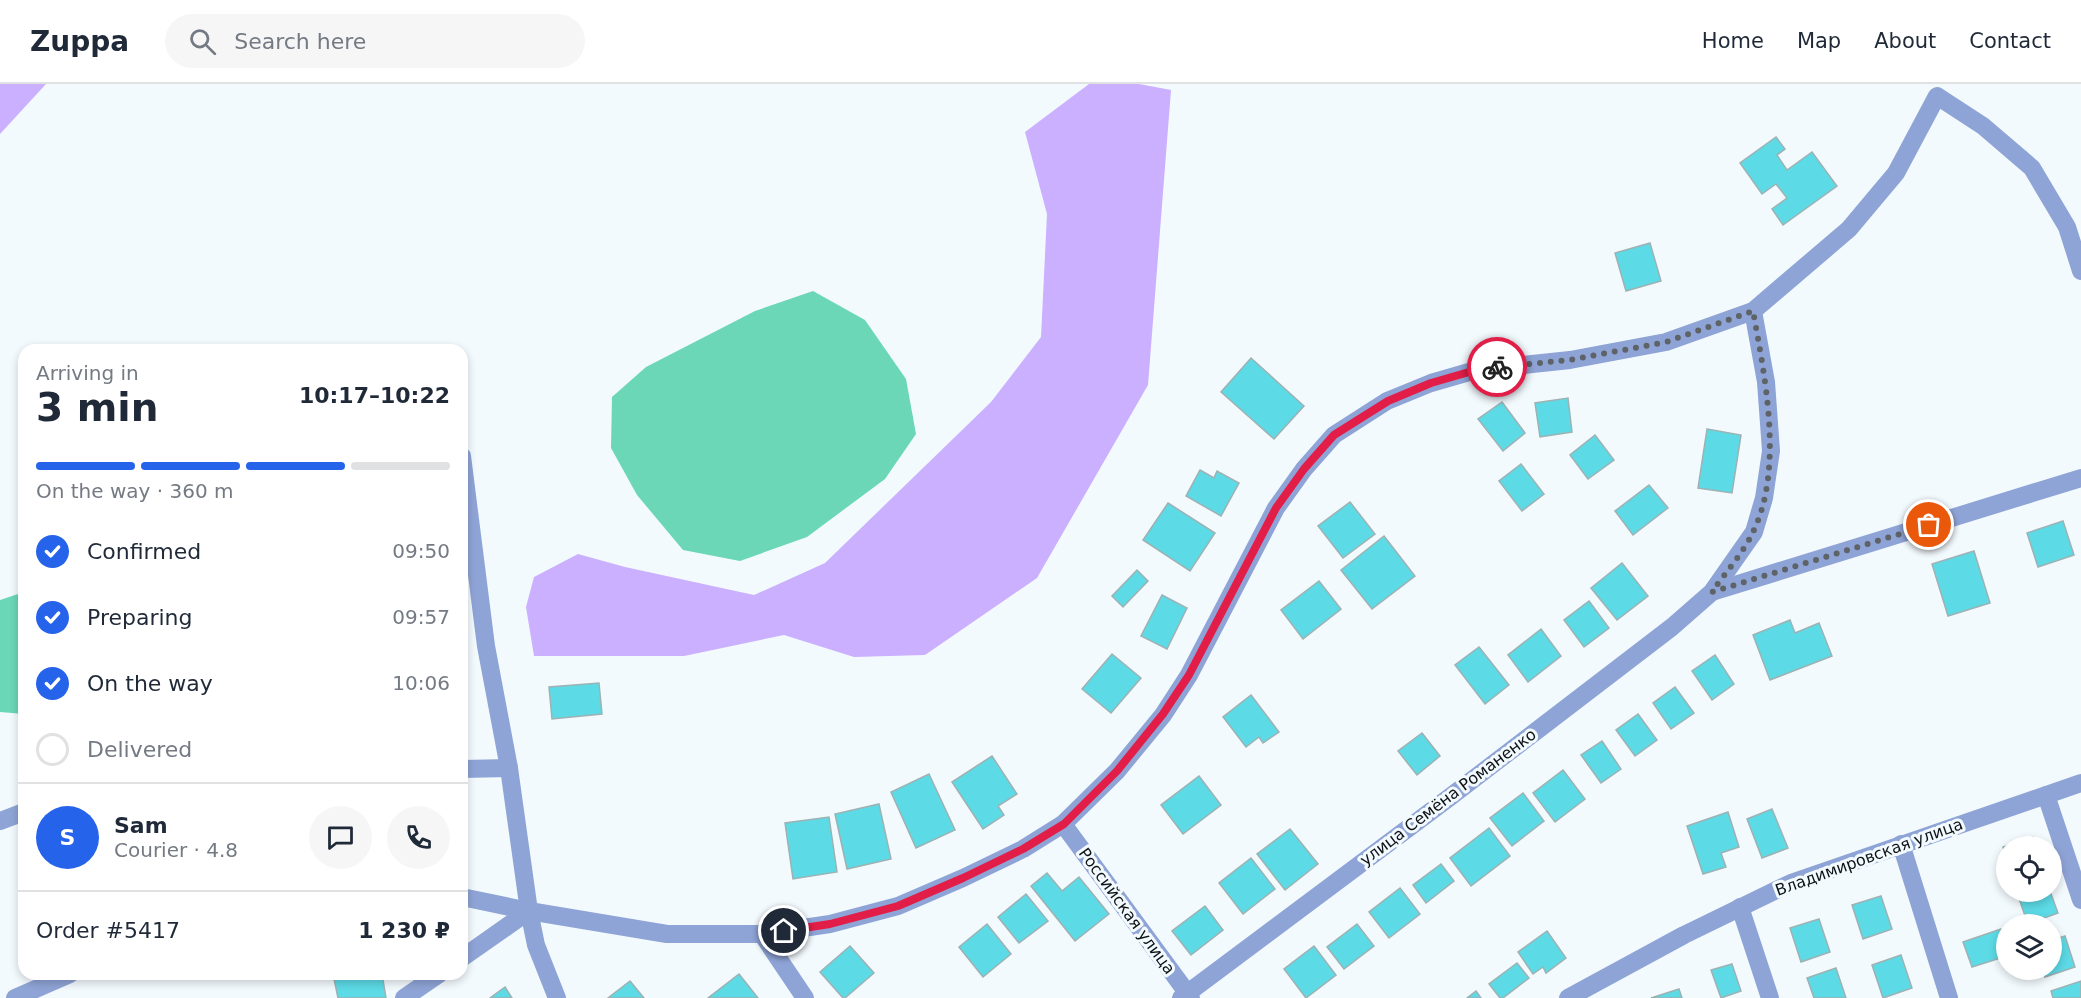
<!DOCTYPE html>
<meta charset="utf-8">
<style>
body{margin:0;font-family:"DejaVu Sans",sans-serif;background:#f6f6f7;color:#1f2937;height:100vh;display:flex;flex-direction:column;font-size:22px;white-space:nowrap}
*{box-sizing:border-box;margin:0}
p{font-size:20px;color:#747a83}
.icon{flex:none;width:33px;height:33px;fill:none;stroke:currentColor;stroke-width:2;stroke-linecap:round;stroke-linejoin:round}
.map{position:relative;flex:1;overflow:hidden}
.sheet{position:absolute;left:18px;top:260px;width:450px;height:636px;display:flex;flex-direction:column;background:#fff;border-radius:18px;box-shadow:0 3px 9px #0003}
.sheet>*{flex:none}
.fabs{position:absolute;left:1996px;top:752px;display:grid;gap:12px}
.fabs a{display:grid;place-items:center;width:66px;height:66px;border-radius:50%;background:#fff;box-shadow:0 3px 9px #0003;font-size:30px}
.pin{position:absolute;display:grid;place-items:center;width:51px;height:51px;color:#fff;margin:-26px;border:3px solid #fff;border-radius:50%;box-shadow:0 2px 6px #0007}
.courier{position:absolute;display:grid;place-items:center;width:60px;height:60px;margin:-30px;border:4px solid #e11d48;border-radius:50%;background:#fff;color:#222;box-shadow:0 2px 8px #0007}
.overview em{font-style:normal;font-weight:800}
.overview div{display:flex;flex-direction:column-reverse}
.overview{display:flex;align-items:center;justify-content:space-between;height:102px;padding:0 18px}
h1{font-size:39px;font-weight:800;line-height:45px}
.bar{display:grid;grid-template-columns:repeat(4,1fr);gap:9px 6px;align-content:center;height:72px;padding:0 18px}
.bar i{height:8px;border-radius:4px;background:#e0e1e3}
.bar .current{background:#2563eb}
.bar p{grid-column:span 4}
.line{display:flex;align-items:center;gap:15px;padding:0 18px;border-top:2px solid #e0e1e3}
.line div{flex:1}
.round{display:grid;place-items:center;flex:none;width:63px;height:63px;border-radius:32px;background:#f6f6f7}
ol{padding:0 18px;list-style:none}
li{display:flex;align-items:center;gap:18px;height:66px}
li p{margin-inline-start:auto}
li .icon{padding:6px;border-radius:50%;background:#2563eb;color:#fff;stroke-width:4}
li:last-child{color:#747a83}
li i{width:33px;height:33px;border:3px solid #e0e1e3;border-radius:50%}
header{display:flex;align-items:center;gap:36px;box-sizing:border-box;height:84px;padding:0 30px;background:#fff;border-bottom:2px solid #e0e1e3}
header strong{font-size:28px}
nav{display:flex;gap:33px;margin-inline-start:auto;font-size:21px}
.search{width:420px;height:54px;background:#f6f6f7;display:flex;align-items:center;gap:15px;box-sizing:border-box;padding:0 21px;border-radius:33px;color:#747a83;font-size:22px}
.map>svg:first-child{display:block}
.forest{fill:#cab0ff}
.water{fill:#6bd7b7}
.building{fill:#5cdae6;stroke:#9db2b3;stroke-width:1.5}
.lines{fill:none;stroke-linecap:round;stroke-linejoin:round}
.minor{stroke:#8fa4d6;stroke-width:18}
.done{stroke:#5e6367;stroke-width:6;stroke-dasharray:0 10.8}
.route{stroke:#e11d48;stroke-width:8}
.labels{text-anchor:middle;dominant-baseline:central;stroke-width:6;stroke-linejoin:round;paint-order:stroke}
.street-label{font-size:16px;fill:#0d1216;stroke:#f3fafe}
</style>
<header>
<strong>Zuppa</strong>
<div class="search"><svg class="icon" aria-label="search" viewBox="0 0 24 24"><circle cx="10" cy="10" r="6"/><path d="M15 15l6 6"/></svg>Search here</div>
<nav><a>Home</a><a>Map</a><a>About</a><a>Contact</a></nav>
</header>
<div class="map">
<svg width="2081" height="914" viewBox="0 0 2081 914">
<rect width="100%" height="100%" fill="#f3fafe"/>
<g class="forest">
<path d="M0 0H46L0 50Z"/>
<path d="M1089 0H1139L1171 6 1148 301 1037 494 925 571 854 573 784 551 684 572H534L526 523 534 493 578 470 625 483 754 511 825 479 991 318 1041 253 1047 130 1025 48Z"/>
</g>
<g class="water">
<path d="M813 207 865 236 906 295 916 350 885 395 807 453 740 477 683 466 637 411 611 364 612 313 646 283 755 227Z"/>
<path d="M24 508V630L0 628V516Z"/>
</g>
<g class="building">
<path d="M1776 53 1785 65 1777 71 1787 86 1812 68 1837 102 1783 141 1772 125 1787 114 1776 100 1762 110 1740 79Z"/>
<path d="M1650 159 1661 197 1626 207 1615 169Z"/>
<path d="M1251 274 1304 322 1274 355 1221 308Z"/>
<path d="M1568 314 1572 348 1540 353 1535 319Z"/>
<path d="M1502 318 1525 349 1503 367 1478 335Z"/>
<path d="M1707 345 1741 351 1732 409 1698 404Z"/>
<path d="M1595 351 1614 376 1588 395 1570 371Z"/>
<path d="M1521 380 1544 410 1522 427 1499 397Z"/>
<path d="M1200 386 1214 394 1217 387 1239 399 1221 432 1186 412Z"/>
<path d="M1649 401 1668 424 1633 451 1615 427Z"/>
<path d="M1350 418 1375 450 1343 474 1318 442Z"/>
<path d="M1168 419 1215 449 1190 487 1143 456Z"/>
<path d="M2063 437 2074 471 2038 483 2027 449Z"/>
<path d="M1384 452 1415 492 1372 525 1341 486Z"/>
<path d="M1974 467 1990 519 1948 532 1932 480Z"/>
<path d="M1622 479 1648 512 1617 536 1591 504Z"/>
<path d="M1137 486 1148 497 1123 523 1112 512Z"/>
<path d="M1319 497 1341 525 1303 555 1281 526Z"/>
<path d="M1162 511 1187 524 1167 565 1141 552Z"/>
<path d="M1589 517 1609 544 1584 563 1564 536Z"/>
<path d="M1790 536 1795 549 1819 539 1832 572 1770 596 1753 551Z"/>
<path d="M1541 545 1561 572 1528 598 1508 571Z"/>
<path d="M1479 563 1509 601 1485 620 1455 581Z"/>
<path d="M1112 570 1141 594 1111 629 1082 605Z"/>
<path d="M1715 571 1734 600 1712 616 1692 587Z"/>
<path d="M599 599 602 630 552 635 549 603Z"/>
<path d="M1675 603 1694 629 1671 645 1653 619Z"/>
<path d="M1251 611 1279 648 1263 659 1259 653 1246 663 1223 633Z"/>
<path d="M1638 630 1657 656 1635 672 1616 646Z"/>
<path d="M1422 649 1440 672 1417 691 1398 667Z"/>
<path d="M1602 657 1621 685 1601 699 1581 671Z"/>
<path d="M992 672 1017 710 998 722 1004 731 983 745 952 698Z"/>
<path d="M1563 686 1585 715 1555 738 1533 709Z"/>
<path d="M929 690 955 746 916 764 891 708Z"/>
<path d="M1199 692 1221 721 1183 750 1161 721Z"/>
<path d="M1523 709 1544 737 1512 762 1490 734Z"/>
<path d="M879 720 891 775 847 785 835 730Z"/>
<path d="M1772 725 1788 764 1762 774 1747 735Z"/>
<path d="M1728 728 1739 763 1721 769 1726 783 1703 790 1687 742Z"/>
<path d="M829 733 837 788 793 795 785 739Z"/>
<path d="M1489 744 1510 772 1471 802 1450 774Z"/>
<path d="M1290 745 1318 780 1285 806 1257 770Z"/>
<path d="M2033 753 2036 762H2007V776L2003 763Z"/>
<path d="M1251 774 1275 805 1243 830 1219 799Z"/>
<path d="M1441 780 1454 797 1426 819 1413 801Z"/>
<path d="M1047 789 1062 807 1079 793 1109 830 1075 857 1031 802Z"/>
<path d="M1400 804 1420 830 1389 854 1369 828Z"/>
<path d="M2022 807H2050L2058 829 2028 840 2017 809Z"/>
<path d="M1026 810 1048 837 1019 859 998 833Z"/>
<path d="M1881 812 1892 845 1863 855 1852 821Z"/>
<path d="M1205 822 1223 846 1191 871 1172 847Z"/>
<path d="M1819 835 1830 868 1801 878 1790 844Z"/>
<path d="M987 840 1011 870 983 893 959 863Z"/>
<path d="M1357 840 1374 862 1344 885 1327 863Z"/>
<path d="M2001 845 2007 863V872L1972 883 1963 858Z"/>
<path d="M1547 847 1566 874 1546 889 1543 883 1533 890 1518 868Z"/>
<path d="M2065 852 2075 883 2045 893 2042 885H2052V856Z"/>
<path d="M850 862 874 889 845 914H843L820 888Z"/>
<path d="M1314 862 1336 891 1306 914 1284 885Z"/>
<path d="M1901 871 1912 904 1883 914 1872 881Z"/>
<path d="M1517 879 1529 894 1503 914H1500L1489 900Z"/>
<path d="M1732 880 1741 907 1721 914 1711 886Z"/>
<path d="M1836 884 1846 914H1814L1807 894Z"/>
<path d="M333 890H382L386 914H338Z"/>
<path d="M739 890 758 914H708Z"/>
<path d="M630 897 644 914H608Z"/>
<path d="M2081 897V914H2053L2051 907Z"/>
<path d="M505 903 512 914H490Z"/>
<path d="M1679 905 1682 914H1651Z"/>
<path d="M1476 907 1481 914H1467Z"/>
</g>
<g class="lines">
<g class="minor">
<path d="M462 372 486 562 509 684 529 827 536 861 557 914"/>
<path d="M1712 508 2081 394"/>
<path d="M462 685 509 684"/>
<path d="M2046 711 2081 816"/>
<path d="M0 737 24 728"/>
<path d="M1063 740 1191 914"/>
<path d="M1901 760 1949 914"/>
<path d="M462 813 529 827 667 850H762L830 840 898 822 963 794 1023 765 1063 740 1117 687 1163 631 1189 591 1276 424 1304 385 1334 351 1387 317 1431 299 1476 286 1570 276 1666 258 1753 227 1849 145 1896 89 1937 12 1983 42 2032 84 2067 143 2081 187"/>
<path d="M1740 823 1770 914"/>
<path d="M762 850 805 914"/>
<path d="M462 874 529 827"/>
<path d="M15 914 70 890"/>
<path d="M404 914 439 890"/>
<path d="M1181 914 1450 713 1672 543 1712 508 1754 448 1764 414 1771 367 1766 298 1753 227"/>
<path d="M1568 914 1684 851 1791 799 2081 699"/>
</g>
</g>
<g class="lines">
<path class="done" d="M1497 283 1570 276 1666 258 1753 227C1765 293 1784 385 1753 448 1744 468 1725 489 1712 508L1929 441"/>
<path class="route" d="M784 847 830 840 898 822 963 794 1023 765 1064 740 1117 687 1163 630 1189 591 1276 424 1304 385 1334 351 1388 317 1431 299 1476 286 1497 283"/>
</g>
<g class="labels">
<g class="street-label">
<text transform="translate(1448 713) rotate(-37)">улица Семёна Романенко</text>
<text transform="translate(1869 773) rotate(-20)">Владимировская улица</text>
<text transform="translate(1127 827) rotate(54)">Российская улица</text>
</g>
</g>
</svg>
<div class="fabs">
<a><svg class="icon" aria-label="locate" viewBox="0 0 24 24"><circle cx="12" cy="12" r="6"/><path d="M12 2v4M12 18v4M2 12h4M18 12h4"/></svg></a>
<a><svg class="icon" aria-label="layers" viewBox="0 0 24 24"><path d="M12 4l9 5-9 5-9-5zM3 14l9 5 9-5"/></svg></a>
</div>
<div class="pin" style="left:1929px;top:441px;background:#ea580c"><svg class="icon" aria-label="bag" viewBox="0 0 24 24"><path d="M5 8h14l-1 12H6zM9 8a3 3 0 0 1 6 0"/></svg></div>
<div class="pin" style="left:784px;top:847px;background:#1f2937"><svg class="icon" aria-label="home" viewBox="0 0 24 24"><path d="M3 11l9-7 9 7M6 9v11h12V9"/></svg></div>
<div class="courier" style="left:1497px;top:283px"><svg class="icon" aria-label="bike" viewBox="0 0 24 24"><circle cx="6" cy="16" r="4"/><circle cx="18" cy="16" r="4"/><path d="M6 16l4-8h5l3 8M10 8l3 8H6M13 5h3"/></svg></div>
<section class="sheet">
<div class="overview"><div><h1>3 min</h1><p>Arriving in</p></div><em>10:17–10:22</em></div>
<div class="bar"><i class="current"></i><i class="current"></i><i class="current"></i><i></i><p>On the way · 360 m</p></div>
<ol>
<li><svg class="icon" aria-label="check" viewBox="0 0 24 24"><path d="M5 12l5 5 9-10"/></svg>Confirmed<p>09:50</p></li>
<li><svg class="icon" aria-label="check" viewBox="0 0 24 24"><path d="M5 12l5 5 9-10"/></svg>Preparing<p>09:57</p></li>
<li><svg class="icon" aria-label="check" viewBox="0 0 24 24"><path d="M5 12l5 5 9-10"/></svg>On the way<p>10:06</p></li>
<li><i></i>Delivered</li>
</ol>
<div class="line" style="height:108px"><b class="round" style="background:#2563eb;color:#fff">S</b><div><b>Sam</b><p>Courier · 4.8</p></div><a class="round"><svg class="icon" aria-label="chat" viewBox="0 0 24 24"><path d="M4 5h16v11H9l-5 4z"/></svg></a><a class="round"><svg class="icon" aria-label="phone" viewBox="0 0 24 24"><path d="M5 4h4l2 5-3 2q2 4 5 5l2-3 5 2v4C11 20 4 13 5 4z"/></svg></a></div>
<div class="line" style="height:78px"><div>Order #5417</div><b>1 230 ₽</b></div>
</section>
</div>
